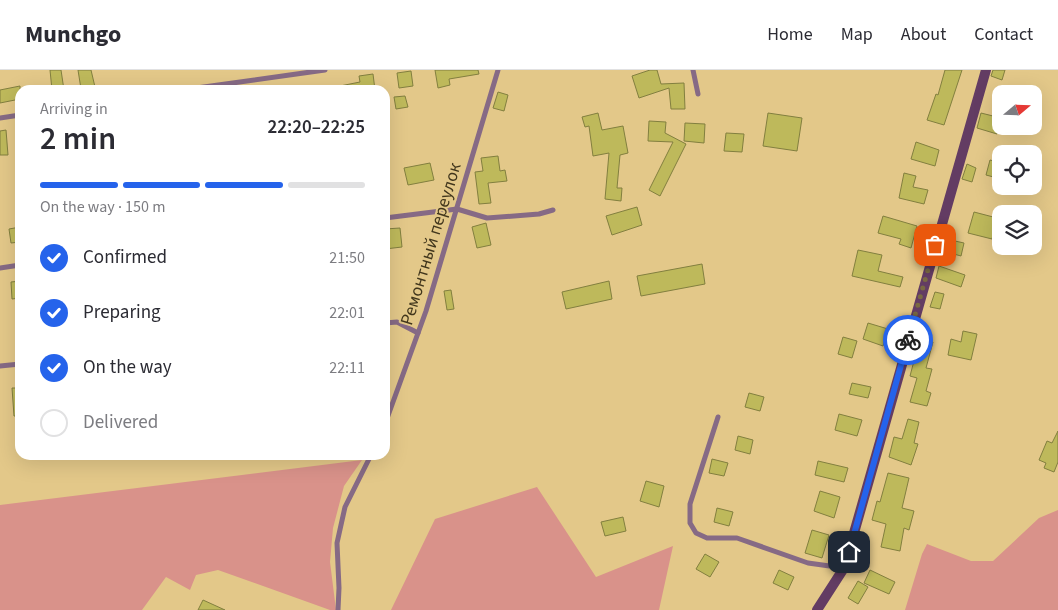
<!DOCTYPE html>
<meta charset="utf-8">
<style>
body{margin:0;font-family:"Source Sans 3",sans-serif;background:#f7f7f7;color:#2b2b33;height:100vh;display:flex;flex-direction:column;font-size:19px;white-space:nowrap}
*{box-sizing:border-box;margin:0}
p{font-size:16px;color:#7c7c81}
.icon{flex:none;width:28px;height:28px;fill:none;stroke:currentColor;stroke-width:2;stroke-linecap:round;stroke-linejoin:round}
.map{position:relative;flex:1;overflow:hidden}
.details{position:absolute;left:15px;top:15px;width:375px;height:375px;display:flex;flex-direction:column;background:#fff;border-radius:15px;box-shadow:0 5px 20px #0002}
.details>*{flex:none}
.needle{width:32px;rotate:71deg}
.buttons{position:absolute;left:992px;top:15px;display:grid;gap:10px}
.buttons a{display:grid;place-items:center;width:50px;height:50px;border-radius:10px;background:#fff;box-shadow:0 5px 20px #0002;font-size:25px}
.pin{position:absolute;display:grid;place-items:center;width:42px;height:42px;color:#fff;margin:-21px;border-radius:10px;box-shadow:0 2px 8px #0006}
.courier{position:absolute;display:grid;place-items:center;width:50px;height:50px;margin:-25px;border:4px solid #2563eb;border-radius:50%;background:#fff;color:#222;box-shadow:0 1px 6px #0007}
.head em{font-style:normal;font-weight:600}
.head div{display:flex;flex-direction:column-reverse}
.head{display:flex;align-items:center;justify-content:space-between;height:85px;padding:0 25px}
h1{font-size:32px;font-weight:600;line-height:38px}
.bar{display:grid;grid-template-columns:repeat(4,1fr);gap:8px 5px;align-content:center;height:60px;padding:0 25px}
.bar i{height:6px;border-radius:4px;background:#e1e1e2}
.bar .on{background:#2563eb}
.bar p{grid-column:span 4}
ol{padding:0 25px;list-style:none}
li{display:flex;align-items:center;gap:15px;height:55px}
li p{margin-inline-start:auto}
li .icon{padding:5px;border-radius:50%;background:#2563eb;color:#fff;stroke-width:4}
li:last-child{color:#7c7c81}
li i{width:28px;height:28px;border:2px solid #e1e1e2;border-radius:50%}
header{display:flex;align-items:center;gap:30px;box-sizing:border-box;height:70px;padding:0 25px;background:#fff;border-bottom:1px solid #e1e1e2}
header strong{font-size:24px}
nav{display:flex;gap:28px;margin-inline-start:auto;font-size:18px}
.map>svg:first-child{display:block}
.green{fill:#d9928a}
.building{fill:#beb95b;stroke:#827f3f}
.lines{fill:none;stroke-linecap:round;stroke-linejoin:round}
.street{stroke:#866a85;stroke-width:5}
.secondary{stroke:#633c63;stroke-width:10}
.done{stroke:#7a6942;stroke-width:5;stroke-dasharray:0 9}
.route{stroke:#2563eb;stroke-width:6}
.labels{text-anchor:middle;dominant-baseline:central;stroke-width:4;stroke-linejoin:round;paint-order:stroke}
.street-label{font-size:18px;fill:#41361c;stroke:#e3c889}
</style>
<header>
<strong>Munchgo</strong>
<nav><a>Home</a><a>Map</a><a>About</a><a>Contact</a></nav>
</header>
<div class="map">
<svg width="1058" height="540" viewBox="0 0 1058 540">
<rect width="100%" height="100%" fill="#e3c889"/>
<g class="green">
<path d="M362 390 344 416 333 458 330 492 336 540H330L218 500 196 505 190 520 166 507 142 540H0V435Z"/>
<path d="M537 417 596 507 673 476 659 540H391L435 449Z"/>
<path d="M1058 440V540H905L922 484 927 474 971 491H993L1039 448Z"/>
</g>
<g class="building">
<path d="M50 0H61L64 20H52Z"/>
<path d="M78 0H91L95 17 81 19Z"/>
<path d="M435 0H478L479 4 449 9 450 15 438 18Z"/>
<path d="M650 0H657L661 14 684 13 685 39H671L669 18 639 28 632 6Z"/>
<path d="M945 0H962L944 55 927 50 936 24 938 25Z"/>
<path d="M993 0H1005L1002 10 991 6Z"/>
<path d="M411 1 413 16 399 18 397 3Z"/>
<path d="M373 4 375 20H340V16L360 12 359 6Z"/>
<path d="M20 16V29L0 33V20Z"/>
<path d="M498 22 508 25 504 41 493 38Z"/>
<path d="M405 26 408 37 396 39 394 27Z"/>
<path d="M598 43 602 60 623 56 628 83 620 85 617 118H622L621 131 605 129 609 83 593 86 589 56 585 57 582 47Z"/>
<path d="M768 43 802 48 797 81 763 76Z"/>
<path d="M981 43 1001 48 997 64 977 58Z"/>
<path d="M649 51 666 52 665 63 686 74 660 126 649 120 673 72 648 71Z"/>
<path d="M685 53 705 54 704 73 684 71Z"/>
<path d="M6 60 8 85H0V61Z"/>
<path d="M726 63 744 64 742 82 724 81Z"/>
<path d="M916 72 939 80 935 96 911 89Z"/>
<path d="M498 86 500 101 505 100 507 111 488 113 491 133 479 134 475 102 483 101 481 88Z"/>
<path d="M990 90 1001 93V109L986 105Z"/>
<path d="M430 93 434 110 408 115 404 98Z"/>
<path d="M967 94 976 98 972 112 962 109Z"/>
<path d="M904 103 916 106 913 117 928 120 924 134 899 128Z"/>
<path d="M637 137 642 155 612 165 606 146Z"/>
<path d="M974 142 997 148 992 169 968 163Z"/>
<path d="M883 146 917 156 911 178 899 174 901 169 878 163Z"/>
<path d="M486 153 491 175 477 178 472 157Z"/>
<path d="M20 157V172L11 173 9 159Z"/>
<path d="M400 158 402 177 385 179V159Z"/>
<path d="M946 169 964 173 961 186 943 181Z"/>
<path d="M858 180 882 185 878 201 903 207 900 217 852 206Z"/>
<path d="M702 194 705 214 641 226 637 206Z"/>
<path d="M939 196 965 205 961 217 936 208Z"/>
<path d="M20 211V228L12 229 11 212Z"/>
<path d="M609 211 612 229 566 239 562 222Z"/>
<path d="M451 220 454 239 447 240 444 221Z"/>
<path d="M935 222 944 224 940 239 930 237Z"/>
<path d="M868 253 888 259 883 276 863 269Z"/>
<path d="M963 261 977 264 971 290 948 285 951 269 961 272Z"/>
<path d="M843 267 857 271 852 288 838 284Z"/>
<path d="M920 268 933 272 926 298 932 299 926 321 931 323 927 336 910 332 917 308 910 306Z"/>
<path d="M852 313 871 317 868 328 849 324Z"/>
<path d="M12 318H20V346H14Z"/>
<path d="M749 323 764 327 760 341 745 337Z"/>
<path d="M839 344 862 350 857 366 835 360Z"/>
<path d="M908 349 919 352 914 373 918 374 911 395 889 387 894 367 902 369Z"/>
<path d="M1058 361V392L1054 402 1044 398 1046 393 1039 390 1047 371 1052 373Z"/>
<path d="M738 366 753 370 750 384 735 380Z"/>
<path d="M712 389 728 393 724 406 709 403Z"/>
<path d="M818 391 848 398 844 412 815 405Z"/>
<path d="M888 403 909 408 902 438 914 441 909 460 904 458 900 481 881 477 886 454 872 450 877 431 880 432Z"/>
<path d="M646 411 664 416 659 437 640 431Z"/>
<path d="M820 421 840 427 834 448 814 441Z"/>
<path d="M717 438 733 442 729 456 714 452Z"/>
<path d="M623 447 626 461 605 466 601 452Z"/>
<path d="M812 460 829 465 822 488 805 483Z"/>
<path d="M705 484 719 492 710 507 696 499Z"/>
<path d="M779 500 794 507 788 520 773 513Z"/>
<path d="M870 500 895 512 889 524 864 513Z"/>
<path d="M858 511 868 517 858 534 848 528Z"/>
<path d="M203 530 225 540H198Z"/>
</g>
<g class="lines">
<g class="street">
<path d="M693 0 698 24"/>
<path d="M182 20 325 0"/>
<path d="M0 48 20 45"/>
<path d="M385 148 457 139 487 148 539 144 553 140"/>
<path d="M0 198 20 195"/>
<path d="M385 253 397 252 418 263"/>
<path d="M0 296 20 294"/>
<path d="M718 347 690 434V453L696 463 707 468H737L808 493 844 498"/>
<path d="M385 354 426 241 498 0"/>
<path d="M338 540 339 518 337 473 345 437 371 385"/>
</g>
<path class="secondary" d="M817 540 844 498 986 0"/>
</g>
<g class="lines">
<path class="done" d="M908 270 935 175"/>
<path class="route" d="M849 482 908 270"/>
</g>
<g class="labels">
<g class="street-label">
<text transform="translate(431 174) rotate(-73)">Ремонтный переулок</text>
</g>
</g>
</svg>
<div class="buttons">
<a><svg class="needle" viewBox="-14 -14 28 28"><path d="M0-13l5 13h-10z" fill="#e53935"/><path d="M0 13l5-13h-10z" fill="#7c7c81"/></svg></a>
<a><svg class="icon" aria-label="locate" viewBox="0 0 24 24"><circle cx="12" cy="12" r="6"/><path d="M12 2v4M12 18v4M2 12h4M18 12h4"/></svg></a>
<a><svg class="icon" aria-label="layers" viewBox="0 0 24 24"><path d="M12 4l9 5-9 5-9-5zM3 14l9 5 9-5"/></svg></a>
</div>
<div class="pin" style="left:935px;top:175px;background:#ea580c"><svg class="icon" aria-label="bag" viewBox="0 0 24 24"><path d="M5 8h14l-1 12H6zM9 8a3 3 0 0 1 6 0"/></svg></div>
<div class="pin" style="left:849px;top:482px;background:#1f2937"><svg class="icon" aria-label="home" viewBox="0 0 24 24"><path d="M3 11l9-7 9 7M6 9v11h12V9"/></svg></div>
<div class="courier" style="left:908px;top:270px"><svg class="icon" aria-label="bike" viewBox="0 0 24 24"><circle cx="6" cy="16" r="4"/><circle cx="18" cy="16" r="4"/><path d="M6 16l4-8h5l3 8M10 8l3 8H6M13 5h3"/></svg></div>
<section class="details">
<div class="head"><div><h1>2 min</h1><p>Arriving in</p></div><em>22:20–22:25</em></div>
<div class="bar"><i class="on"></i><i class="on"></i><i class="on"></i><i></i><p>On the way · 150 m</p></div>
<ol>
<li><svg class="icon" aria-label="check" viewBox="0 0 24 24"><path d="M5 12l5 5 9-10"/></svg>Confirmed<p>21:50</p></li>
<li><svg class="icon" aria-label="check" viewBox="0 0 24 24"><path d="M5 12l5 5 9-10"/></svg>Preparing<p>22:01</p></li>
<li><svg class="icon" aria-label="check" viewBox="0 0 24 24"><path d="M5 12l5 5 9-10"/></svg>On the way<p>22:11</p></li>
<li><i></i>Delivered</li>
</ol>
</section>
</div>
